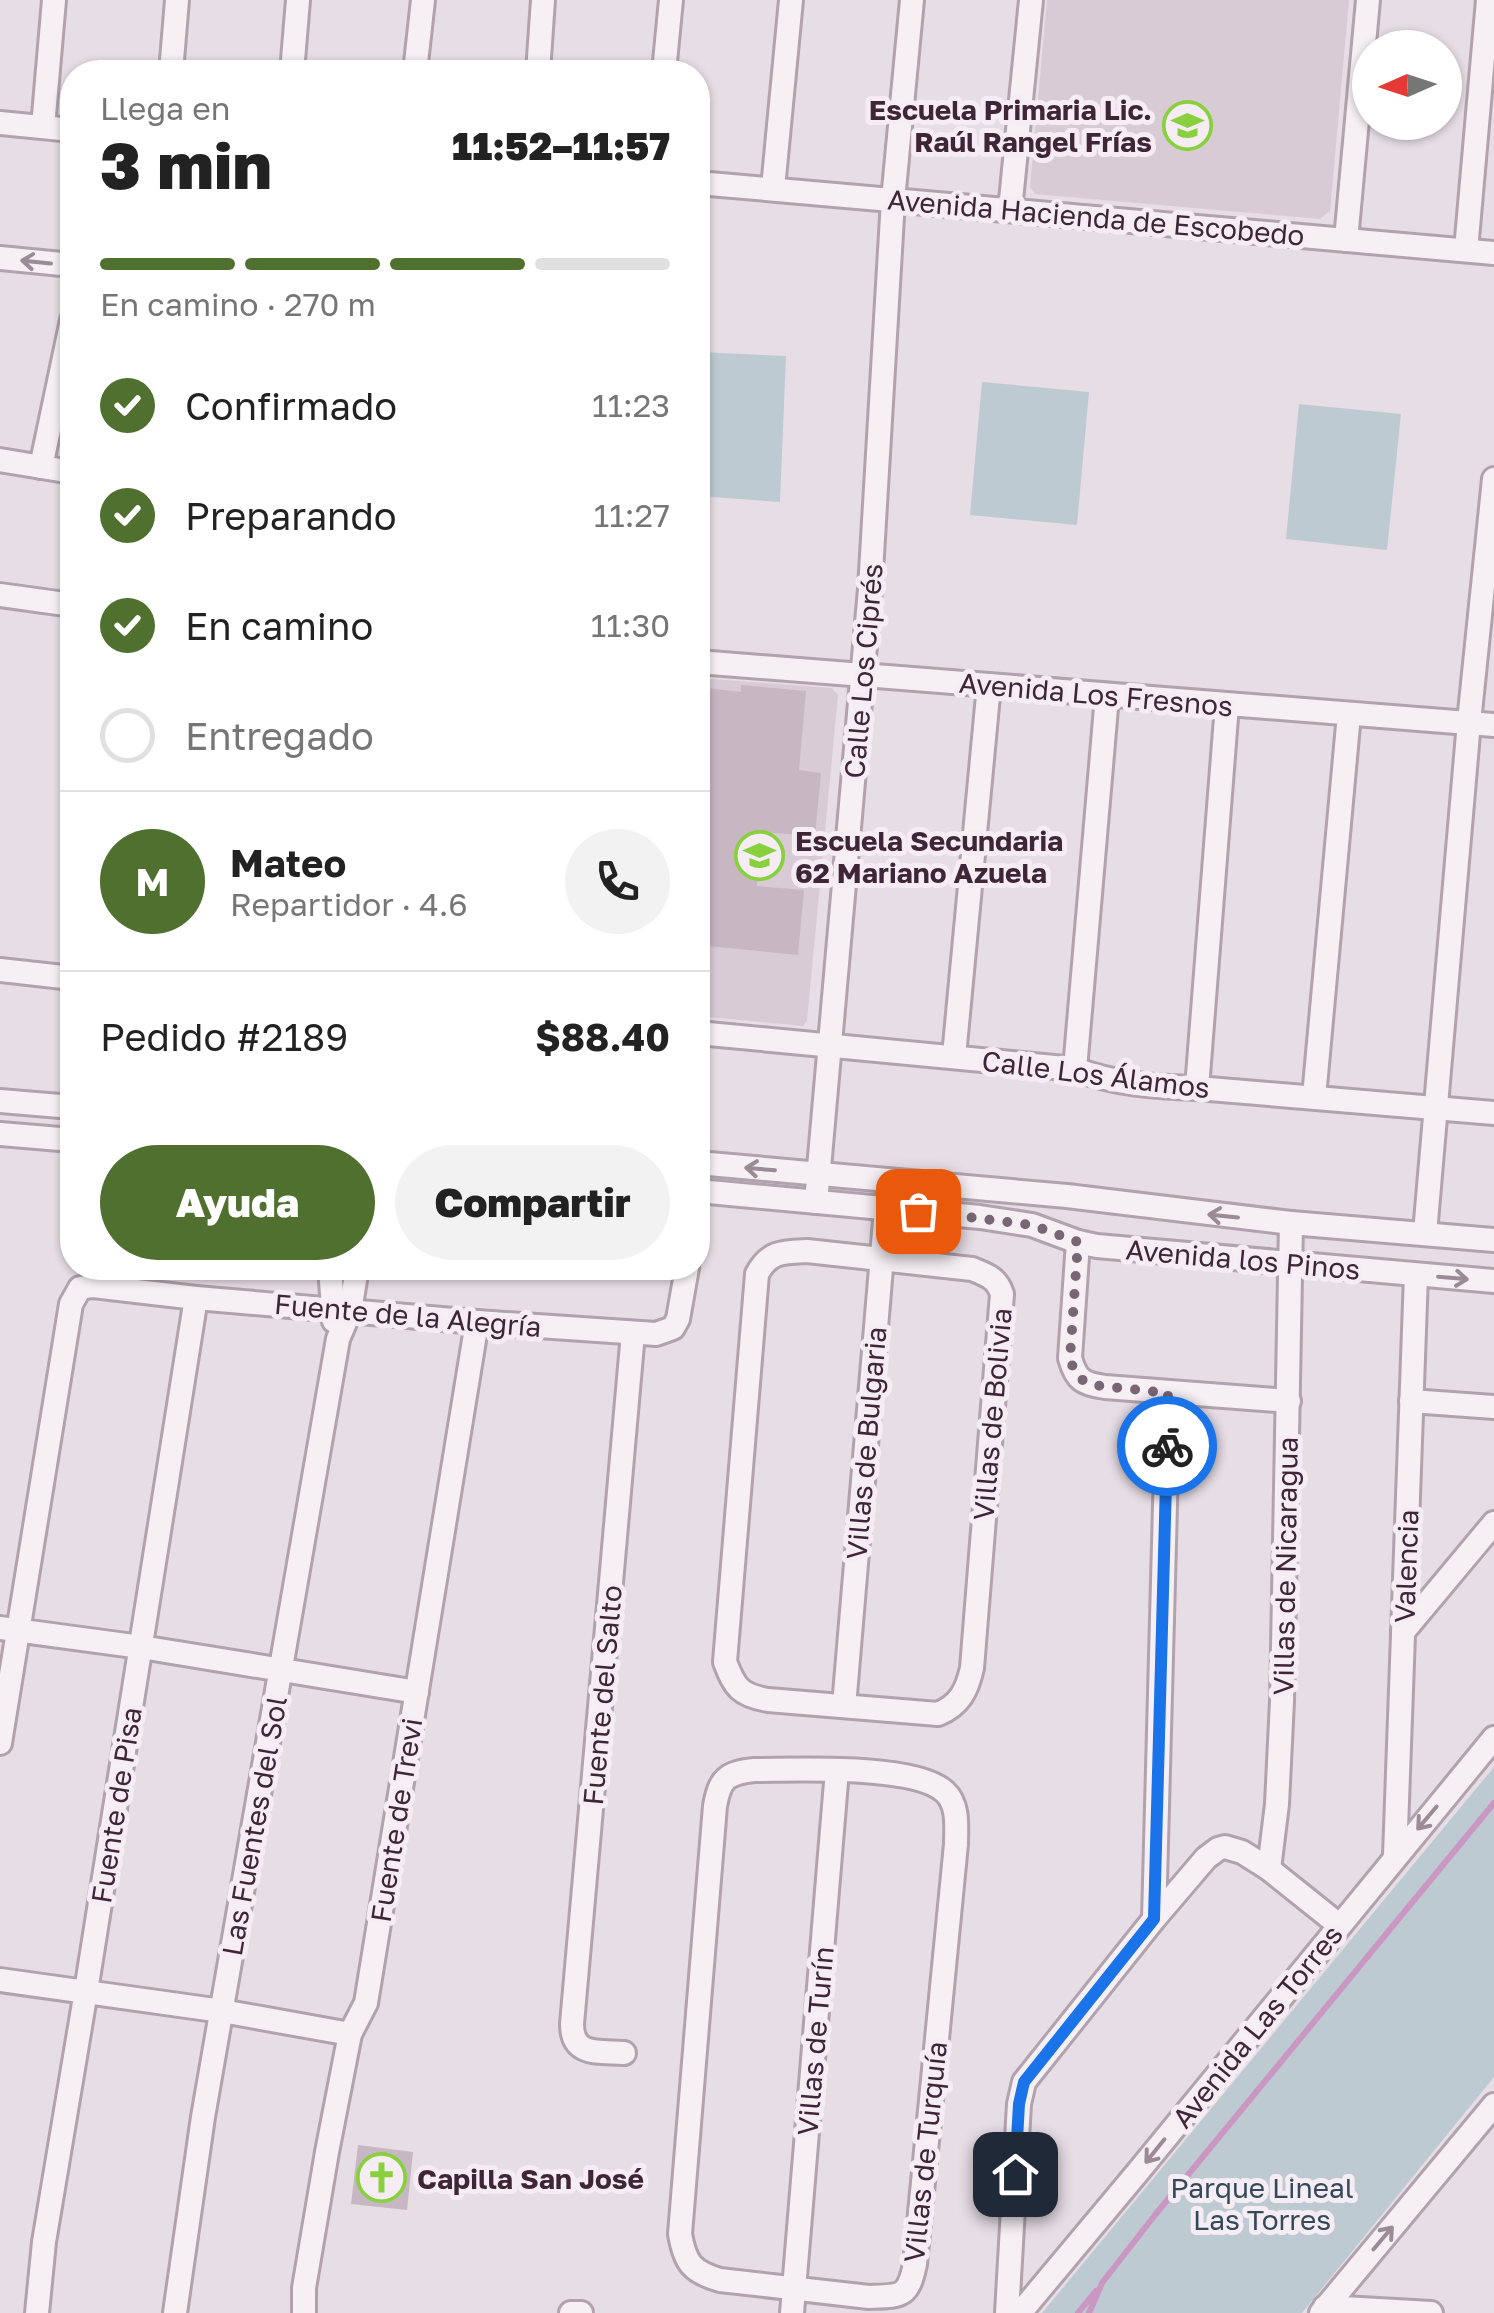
<!DOCTYPE html>
<html lang="es">
<meta charset="utf-8">
<style>
body{margin:0;font-family:"Golos Text",sans-serif;background:#f2f2f2;color:#222;height:100vh;display:flex;flex-direction:column;font-size:38px;white-space:nowrap}
*{box-sizing:border-box;margin:0}
p{font-size:32px;color:#767676}
.icon{flex:none;width:55px;height:55px;fill:none;stroke:currentColor;stroke-width:2;stroke-linecap:round;stroke-linejoin:round}
.map{position:relative;flex:1;overflow:hidden}
.panel{position:absolute;left:60px;top:60px;width:650px;height:1220px;display:flex;flex-direction:column;background:#fff;border-radius:40px;box-shadow:0 2px 8px #0004}
.panel>*{flex:none}
.needle{width:65px;rotate:267deg}
.tools{position:absolute;left:1352px;top:30px;display:grid;gap:20px}
.tools a{display:grid;place-items:center;width:110px;height:110px;border-radius:50%;background:#fff;box-shadow:0 2px 8px #0004;font-size:50px}
.pin{position:absolute;display:grid;place-items:center;width:85px;height:85px;color:#fff;margin:-42px;border-radius:20px;box-shadow:0 5px 15px #0006}
.courier{position:absolute;display:grid;place-items:center;width:100px;height:100px;margin:-50px;border:8px solid #1a73e8;border-radius:50%;background:#fff;color:#222;box-shadow:0 2px 12px #0007}
.overview em{font-style:normal;font-weight:800}
.overview div{display:flex;flex-direction:column-reverse}
.overview{display:flex;align-items:center;justify-content:space-between;height:170px;padding:0 40px}
h1{font-size:65px;font-weight:800;line-height:75px}
.bar{display:grid;grid-template-columns:repeat(4,1fr);gap:15px 10px;align-content:center;height:120px;padding:0 40px}
.bar i{height:12px;border-radius:8px;background:#e0e0e0}
.bar .active{background:#50702f}
.bar p{grid-column:span 4}
.line{display:flex;align-items:center;gap:25px;padding:0 40px;border-top:2px solid #e0e0e0}
.line div{flex:1}
.round{display:grid;place-items:center;flex:none;width:105px;height:105px;border-radius:52px;background:#f2f2f2}
ol{padding:0 40px;list-style:none}
li{display:flex;align-items:center;gap:30px;height:110px}
li p{margin-inline-start:auto}
li .icon{padding:10px;border-radius:50%;background:#50702f;color:#fff;stroke-width:4}
li:last-child{color:#767676}
li i{width:55px;height:55px;border:5px solid #e0e0e0;border-radius:50%}
.action{display:flex;gap:20px;margin-top:auto;padding:20px 40px}
.action a{flex:1;height:115px;border-radius:60px;background:#50702f;color:#fff;font-size:40px;font-weight:800;line-height:115px;text-align:center}
.action a+a{background:#f2f2f2;color:#222}
.map>svg:first-child{display:block}
.built{fill:#d9cbd5}
.green{fill:#becad2}
.lines{fill:none;stroke-linecap:round;stroke-linejoin:round}
.stream{stroke:#c997c1;stroke-width:6}
.building{fill:#c7b7c3}
.minor-casing{stroke:#b1a2ae;stroke-width:28}
.minor{stroke:#f6f0f4;stroke-width:22}
.oneway{stroke:#9a8b96}
.done{stroke:#796675;stroke-width:10;stroke-dasharray:0 18}
.route{stroke:#1a73e8;stroke-width:12}
.labels{text-anchor:middle;dominant-baseline:central;stroke-width:10;stroke-linejoin:round;paint-order:stroke}
.poi-label{font-size:28px;font-weight:bold;fill:#3e2638;stroke:#f5edf3;text-anchor:start}
.street-label{font-size:28px;fill:#3e2638;stroke:#f5edf3}
.park-label{font-size:28px;fill:#34495a;stroke:#f5edf3}
</style>
<div class="map">
<svg width="1494" height="2313" viewBox="0 0 1494 2313">
<rect width="100%" height="100%" fill="#e7dde5"/>
<g class="built">
<path d="M1047 0H1349L1330 211 1320 219 1035 194 1030 187Z"/>
<path d="M698 678 832 688 838 695 807 1021 803 1026 698 1016Z"/>
</g>
<g class="green">
<path d="M698 352 786 356 780 502 698 496Z"/>
<path d="M982 382 1089 392 1077 525 970 515Z"/>
<path d="M1299 404 1401 414 1387 550 1286 539Z"/>
<path d="M1494 1767V2077L1302 2313H1042Z"/>
</g>
<g class="lines">
<g class="stream">
<path d="M1078 2313 1096 2291"/>
<path d="M1089 2313 1102 2283 1155 2215 1494 1803"/>
</g>
</g>
<g class="building">
<path d="M741 685 806 691 799 770 821 773 815 836 762 832 757 886 804 890 798 955 698 945V687L741 692Z"/>
<path d="M358 2145 413 2152 407 2210 351 2204Z"/>
</g>
<g class="lines">
<defs>
<g id="minor">
<path d="M171 72 177 0"/>
<path d="M292 72 298 0"/>
<path d="M415 72 423 0"/>
<path d="M538 72 543 0"/>
<path d="M664 72 671 0"/>
<path d="M0 123 72 130"/>
<path d="M43 127 54 0"/>
<path d="M698 183 1494 253"/>
<path d="M773 188 791 0"/>
<path d="M1010 210 1031 0"/>
<path d="M1346 240 1368 0"/>
<path d="M1466 250 1488 0"/>
<path d="M0 258 72 265"/>
<path d="M0 460 72 472"/>
<path d="M41 467 72 320"/>
<path d="M0 595 72 605"/>
<path d="M698 662 1494 725"/>
<path d="M0 970 72 978"/>
<path d="M698 1033 1075 1069C1115 1084 1155 1087 1197 1088L1494 1113"/>
<path d="M954 1056 989 685"/>
<path d="M1075 1069 1107 696"/>
<path d="M1197 1088 1227 705"/>
<path d="M1314 1097 1349 714"/>
<path d="M0 1101 72 1107"/>
<path d="M0 1134 72 1140"/>
<path d="M698 1163 1067 1196 1291 1223 1494 1240"/>
<path d="M698 1191 980 1217 1032 1225 1078 1242 1097 1246 1494 1281"/>
<path d="M816 1202 870 589 893 200 912 0"/>
<path d="M1425 1233 1469 722 1494 479"/>
<path d="M1078 1242 1070 1358C1076 1380 1083 1384 1105 1387L1289 1401"/>
<path d="M807 1251 972 1269C987 1275 997 1278 1002 1294L972 1668C967 1690 960 1705 938 1714L768 1700C740 1695 735 1688 725 1662L757 1274C769 1251 784 1252 807 1251Z"/>
<path d="M330 1268 334 1321"/>
<path d="M1411 1401 1494 1407"/>
<path d="M0 1628 141 1647 417 1692"/>
<path d="M1403 1632 1494 1523"/>
<path d="M844 1706 887 1197"/>
<path d="M0 1743 71 1304 80 1288 93 1286 196 1298 477 1322 656 1334 673 1328 678 1319 687 1268"/>
<path d="M754 1770C796 1770 916 1764 945 1792 959 1805 956 1827 956 1844L915 2264C908 2298 901 2296 869 2297L720 2280C692 2272 685 2263 680 2234L715 1806C720 1779 726 1773 754 1770Z"/>
<path d="M1395 1856 1416 1275"/>
<path d="M1269 1869 1277 1804 1282 1701 1291 1223"/>
<path d="M1154 1919 1168 1393"/>
<path d="M0 1980 222 2011 350 2034"/>
<path d="M624 2053C599 2051 572 2057 572 2024L633 1333"/>
<path d="M1325 2307 1431 2313"/>
<path d="M37 2313 44 2242 86 1991 196 1298"/>
<path d="M175 2313 203 2117 338 1339 350 1311 357 1268"/>
<path d="M304 2313V2288L327 2152 350 2034 366 2003 477 1322"/>
<path d="M571 2313H581"/>
<path d="M792 2313 837 1770"/>
<path d="M1007 2313 1019 2104 1024 2082 1154 1919 1206 1858 1218 1849 1225 1847 1242 1852 1269 1869 1339 1925"/>
<path d="M1020 2313 1137 2173 1494 1738"/>
<path d="M1321 2313 1494 2105"/>
</g>
</defs>
<use href="#minor" class="minor-casing"/>
<use href="#minor" class="minor"/>
</g>
<defs><path id="oneway-shaft" d="M-6 0H5M1.5-3L5.5 0L1.5 3" fill="none" stroke-width="1.6" stroke-linecap="round" stroke-linejoin="round" transform="scale(2.5)"/></defs>
<g class="oneway">
<use href="#oneway-shaft" transform="translate(36 262) rotate(-174)"/>
<use href="#oneway-shaft" transform="translate(760 1169) rotate(-175)"/>
<use href="#oneway-shaft" transform="translate(1223 1216) rotate(-174)"/>
<use href="#oneway-shaft" transform="translate(1453 1278) rotate(5)"/>
<use href="#oneway-shaft" transform="translate(1427 1818) rotate(130)"/>
<use href="#oneway-shaft" transform="translate(1155 2151) rotate(129)"/>
<use href="#oneway-shaft" transform="translate(1383 2238) rotate(-50)"/>
</g>
<g class="lines">
<path class="done" d="M918 1211 1032 1225 1078 1242 1070 1358C1074 1373 1078 1379 1092 1385L1168 1393 1167 1446"/>
<path class="route" d="M1015 2174 1019 2104 1024 2082 1154 1919 1167 1446"/>
</g>
<defs>
<symbol id="school-ring" viewBox="-11 -11 22 22"><circle r="9.5" fill="#f5edf3" stroke="#89d03f" stroke-width="1.5"/><path d="M0-5L7-2L0 1L-7-2ZM-4 1L0 2.5L4 1V4Q0 6-4 4Z" fill="#89d03f"/></symbol>
<symbol id="church-ring" viewBox="-11 -11 22 22"><circle r="9.5" fill="#f5edf3" stroke="#89d03f" stroke-width="1.5"/><path d="M-1.2-6h2.4v3.5h3.3v2.4h-3.3V6h-2.4V-.1h-3.3v-2.4h3.3Z" fill="#89d03f"/></symbol>
</defs>
<g fill-rule="evenodd">
<use href="#school-ring" x="1160" y="98" width="55" height="55"/>
<use href="#school-ring" x="732" y="828" width="55" height="55"/>
<use href="#church-ring" x="354" y="2150" width="55" height="55"/>
</g>
<g class="labels">
<g class="poi-label">
<text x="1152" y="109" text-anchor="end">Escuela Primaria Lic.<tspan x="1152" dy="32">Raúl Rangel Frías</tspan></text>
<text x="795" y="840">Escuela Secundaria<tspan x="795" dy="32">62 Mariano Azuela</tspan></text>
<text x="417" y="2178">Capilla San José</text>
</g>
<g class="street-label">
<text transform="translate(1096 217) rotate(5)">Avenida Hacienda de Escobedo</text>
<text transform="translate(863 671) rotate(-85)">Calle Los Ciprés</text>
<text transform="translate(1096 694) rotate(5)">Avenida Los Fresnos</text>
<text transform="translate(1096 1074) rotate(7)">Calle Los Álamos</text>
<text transform="translate(1243 1259) rotate(5)">Avenida los Pinos</text>
<text transform="translate(408 1315) rotate(5)">Fuente de la Alegría</text>
<text transform="translate(992 1414) rotate(-85)">Villas de Bolivia</text>
<text transform="translate(866 1443) rotate(-85)">Villas de Bulgaria</text>
<text transform="translate(1285 1566) rotate(-89)">Villas de Nicaragua</text>
<text transform="translate(1406 1566) rotate(-88)">Valencia</text>
<text transform="translate(602 1695) rotate(-85)">Fuente del Salto</text>
<text transform="translate(116 1805) rotate(-81)">Fuente de Pisa</text>
<text transform="translate(396 1820) rotate(-81)">Fuente de Trevi</text>
<text transform="translate(254 1826) rotate(-80)">Las Fuentes del Sol</text>
<text transform="translate(1257 2026) rotate(-51)">Avenida Las Torres</text>
<text transform="translate(815 2041) rotate(-85)">Villas de Turín</text>
<text transform="translate(925 2152) rotate(-84)">Villas de Turquía</text>
</g>
<g class="park-label">
<text x="1262" y="2187">Parque Lineal<tspan x="1262" dy="32">Las Torres</tspan></text>
</g>
</g>
</svg>
<div class="tools">
<a><svg class="needle" viewBox="-14 -14 28 28"><path d="M0-13l5 13h-10z" fill="#e53935"/><path d="M0 13l5-13h-10z" fill="#767676"/></svg></a>
</div>
<div class="pin" style="left:918px;top:1211px;background:#ea580c"><svg class="icon" aria-label="bag" viewBox="0 0 24 24"><path d="M5 8h14l-1 12H6zM9 8a3 3 0 0 1 6 0"/></svg></div>
<div class="pin" style="left:1015px;top:2174px;background:#1f2937"><svg class="icon" aria-label="home" viewBox="0 0 24 24"><path d="M3 11l9-7 9 7M6 9v11h12V9"/></svg></div>
<div class="courier" style="left:1167px;top:1446px"><svg class="icon" aria-label="bike" viewBox="0 0 24 24"><circle cx="6" cy="16" r="4"/><circle cx="18" cy="16" r="4"/><path d="M6 16l4-8h5l3 8M10 8l3 8H6M13 5h3"/></svg></div>
<section class="panel">
<div class="overview"><div><h1>3 min</h1><p>Llega en</p></div><em>11:52–11:57</em></div>
<div class="bar"><i class="active"></i><i class="active"></i><i class="active"></i><i></i><p>En camino · 270 m</p></div>
<ol>
<li><svg class="icon" aria-label="check" viewBox="0 0 24 24"><path d="M5 12l5 5 9-10"/></svg>Confirmado<p>11:23</p></li>
<li><svg class="icon" aria-label="check" viewBox="0 0 24 24"><path d="M5 12l5 5 9-10"/></svg>Preparando<p>11:27</p></li>
<li><svg class="icon" aria-label="check" viewBox="0 0 24 24"><path d="M5 12l5 5 9-10"/></svg>En camino<p>11:30</p></li>
<li><i></i>Entregado</li>
</ol>
<div class="line" style="height:180px"><b class="round" style="background:#50702f;color:#fff">M</b><div><b>Mateo</b><p>Repartidor · 4.6</p></div><a class="round"><svg class="icon" aria-label="phone" viewBox="0 0 24 24"><path d="M5 4h4l2 5-3 2q2 4 5 5l2-3 5 2v4C11 20 4 13 5 4z"/></svg></a></div>
<div class="line" style="height:130px"><div>Pedido #2189</div><b>$88.40</b></div>
<div class="action"><a>Ayuda</a><a>Compartir</a></div>
</section>
</div>
